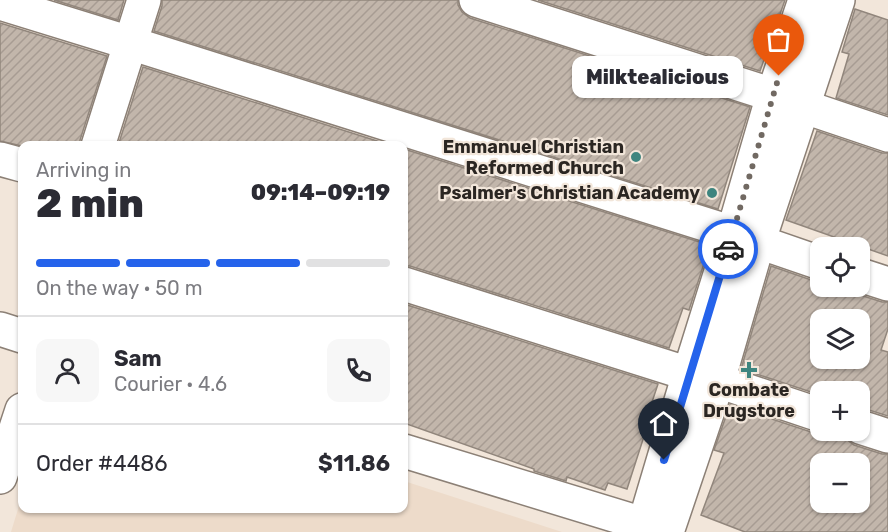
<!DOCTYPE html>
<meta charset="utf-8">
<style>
body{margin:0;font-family:Rubik,sans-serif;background:#f7f7f7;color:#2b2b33;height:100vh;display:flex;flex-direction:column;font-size:22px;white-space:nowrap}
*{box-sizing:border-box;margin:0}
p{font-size:20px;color:#7c7c81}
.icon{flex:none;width:33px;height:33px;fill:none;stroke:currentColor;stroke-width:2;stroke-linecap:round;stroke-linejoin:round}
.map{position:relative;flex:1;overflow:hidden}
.sheet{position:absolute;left:18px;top:141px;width:390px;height:372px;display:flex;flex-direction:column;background:#fff;border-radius:12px;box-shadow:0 2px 4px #0004}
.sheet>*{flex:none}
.buttons{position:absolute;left:810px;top:237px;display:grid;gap:12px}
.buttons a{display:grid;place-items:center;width:60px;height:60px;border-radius:12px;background:#fff;box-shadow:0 2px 4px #0004;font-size:30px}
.pin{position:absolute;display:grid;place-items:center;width:51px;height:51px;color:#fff;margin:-62px -26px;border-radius:50% 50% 50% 0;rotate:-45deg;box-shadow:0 0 6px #0007}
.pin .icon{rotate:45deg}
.courier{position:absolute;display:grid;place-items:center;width:60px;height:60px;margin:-30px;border:4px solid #2563eb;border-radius:50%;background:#fff;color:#222;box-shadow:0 2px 8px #0007}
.bubble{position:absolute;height:42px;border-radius:12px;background:#fff;box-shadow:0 2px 4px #0004;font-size:20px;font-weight:800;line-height:42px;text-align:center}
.summary em{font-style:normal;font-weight:800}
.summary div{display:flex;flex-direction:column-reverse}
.summary{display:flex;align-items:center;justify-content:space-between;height:102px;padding:0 18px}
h1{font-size:39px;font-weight:800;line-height:45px}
.bar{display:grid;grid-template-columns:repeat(4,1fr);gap:9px 6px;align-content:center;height:72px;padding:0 18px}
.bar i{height:8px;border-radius:4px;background:#e1e1e2}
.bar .on{background:#2563eb}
.bar p{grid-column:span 4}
.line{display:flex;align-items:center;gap:15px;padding:0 18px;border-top:2px solid #e1e1e2}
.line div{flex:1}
.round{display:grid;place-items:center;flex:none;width:63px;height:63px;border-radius:12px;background:#f7f7f7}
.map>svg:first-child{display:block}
.built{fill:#eddbca}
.building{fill:url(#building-hatch);stroke:#91867c;stroke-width:1.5;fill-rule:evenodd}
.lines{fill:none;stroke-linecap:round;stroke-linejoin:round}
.minor-casing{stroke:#8c8076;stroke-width:36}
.minor{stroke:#fff;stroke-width:33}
.done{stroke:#716962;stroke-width:6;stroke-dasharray:0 10.8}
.route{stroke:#2563eb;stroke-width:8}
.poi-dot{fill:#3e857f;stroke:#f2e6da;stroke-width:2}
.labels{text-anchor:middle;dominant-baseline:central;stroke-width:4.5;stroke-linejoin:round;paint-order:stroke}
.poi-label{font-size:18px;font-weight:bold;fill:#2b2622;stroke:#f2e6da;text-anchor:end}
</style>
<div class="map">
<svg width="888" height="532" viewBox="0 0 888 532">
<defs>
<pattern id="building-hatch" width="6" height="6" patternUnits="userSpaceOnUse" patternTransform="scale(1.5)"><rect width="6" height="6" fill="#c2b6ab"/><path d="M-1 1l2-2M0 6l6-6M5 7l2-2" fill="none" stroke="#a79c93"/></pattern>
</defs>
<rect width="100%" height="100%" fill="#f2e6da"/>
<path class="built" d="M404 481 562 532H11L22 496V508H404Z"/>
<g class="building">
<path d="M54 0H124L118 20Z"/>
<path d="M162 0H458V5L462 12 470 18 750 107 718 209 154 31 162 6Z"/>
<path d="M538 0H785L760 71Z"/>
<path d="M855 9 888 20V115L836 98 849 54 842 52Z"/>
<path d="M0 23 107 56 80 140V146H22L0 141Z"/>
<path d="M143 67 393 146H118Z"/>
<path d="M817 131 882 153H888V256L786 220Z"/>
<path d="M404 149 706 244 704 250 708 251 689 310 683 308 669 348 410 266H404Z"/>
<path d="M771 266 814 281H820V286H843L854 293 882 302H888V329L881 350 888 352V416L866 409H860V392H820V395L741 369ZM820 320H860V358H820Z"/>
<path d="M404 304 658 384 644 426 647 427 627 489 608 483 605 490 567 477 566 481 534 471V469L404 423Z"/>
<path d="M730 405 814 433H823L830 430H842L846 439 854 445 882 454H888V532H745L701 515 724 453 714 450ZM820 464H860V502H820Z"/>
</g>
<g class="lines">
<defs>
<g id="minor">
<path d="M476 0 773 95"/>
<path d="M0 3 130 43 733 233 820 263"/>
<path d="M802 106 888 135"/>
<path d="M98 146 144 0"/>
<path d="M0 159 22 165"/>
<path d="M860 275 888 284"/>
<path d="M404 284 689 374"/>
<path d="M0 329 22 336"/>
<path d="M718 381 820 415"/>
<path d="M860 427 888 436"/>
<path d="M404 451 666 531"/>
<path d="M0 477 22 410"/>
<path d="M642 532 689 374 733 233 773 95 805 0"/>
<path d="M667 532 718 381 758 243 838 0"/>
</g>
</defs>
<use href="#minor" class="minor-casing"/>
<use href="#minor" class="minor"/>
</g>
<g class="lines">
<path class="done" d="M728 249 779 76"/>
<path class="route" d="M664 460 728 249"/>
</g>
<g class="poi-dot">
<circle cx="636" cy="157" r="6"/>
<circle cx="712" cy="193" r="6"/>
<path d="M746 361h6v6h6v6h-6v6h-6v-6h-6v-6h6z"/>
</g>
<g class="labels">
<g class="poi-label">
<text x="624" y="147">Emmanuel Christian<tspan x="624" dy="21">Reformed Church</tspan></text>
<text x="700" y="193">Psalmer's Christian Academy</text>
<text x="749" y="390" text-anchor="middle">Combate<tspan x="749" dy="21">Drugstore</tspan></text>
</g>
</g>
</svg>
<div class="buttons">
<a><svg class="icon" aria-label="locate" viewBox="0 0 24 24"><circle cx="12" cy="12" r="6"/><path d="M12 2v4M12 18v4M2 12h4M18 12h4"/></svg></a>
<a><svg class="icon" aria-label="layers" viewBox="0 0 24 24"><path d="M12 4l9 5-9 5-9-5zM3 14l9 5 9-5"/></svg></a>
<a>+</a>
<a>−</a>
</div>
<div class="pin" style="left:779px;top:76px;background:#ea580c"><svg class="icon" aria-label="bag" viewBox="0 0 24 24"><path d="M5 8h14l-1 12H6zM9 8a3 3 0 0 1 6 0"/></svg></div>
<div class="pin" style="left:664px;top:460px;background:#1f2937"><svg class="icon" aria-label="home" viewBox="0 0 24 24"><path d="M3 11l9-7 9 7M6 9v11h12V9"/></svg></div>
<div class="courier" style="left:728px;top:249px"><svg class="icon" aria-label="car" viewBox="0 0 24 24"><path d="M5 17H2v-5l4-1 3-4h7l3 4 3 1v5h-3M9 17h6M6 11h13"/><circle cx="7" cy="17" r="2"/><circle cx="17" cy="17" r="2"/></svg></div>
<div class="bubble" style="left:572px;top:56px;width:171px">Milktealicious</div>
<section class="sheet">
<div class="summary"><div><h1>2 min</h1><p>Arriving in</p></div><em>09:14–09:19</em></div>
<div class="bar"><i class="on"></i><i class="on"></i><i class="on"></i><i></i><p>On the way · 50 m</p></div>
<div class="line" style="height:108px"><a class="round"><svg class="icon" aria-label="person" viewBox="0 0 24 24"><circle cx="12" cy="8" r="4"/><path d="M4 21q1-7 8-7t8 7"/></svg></a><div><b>Sam</b><p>Courier · 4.6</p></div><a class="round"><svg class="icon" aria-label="phone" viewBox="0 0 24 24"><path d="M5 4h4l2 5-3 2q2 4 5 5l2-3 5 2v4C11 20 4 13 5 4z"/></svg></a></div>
<div class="line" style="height:78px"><div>Order #4486</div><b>$11.86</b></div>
</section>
</div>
